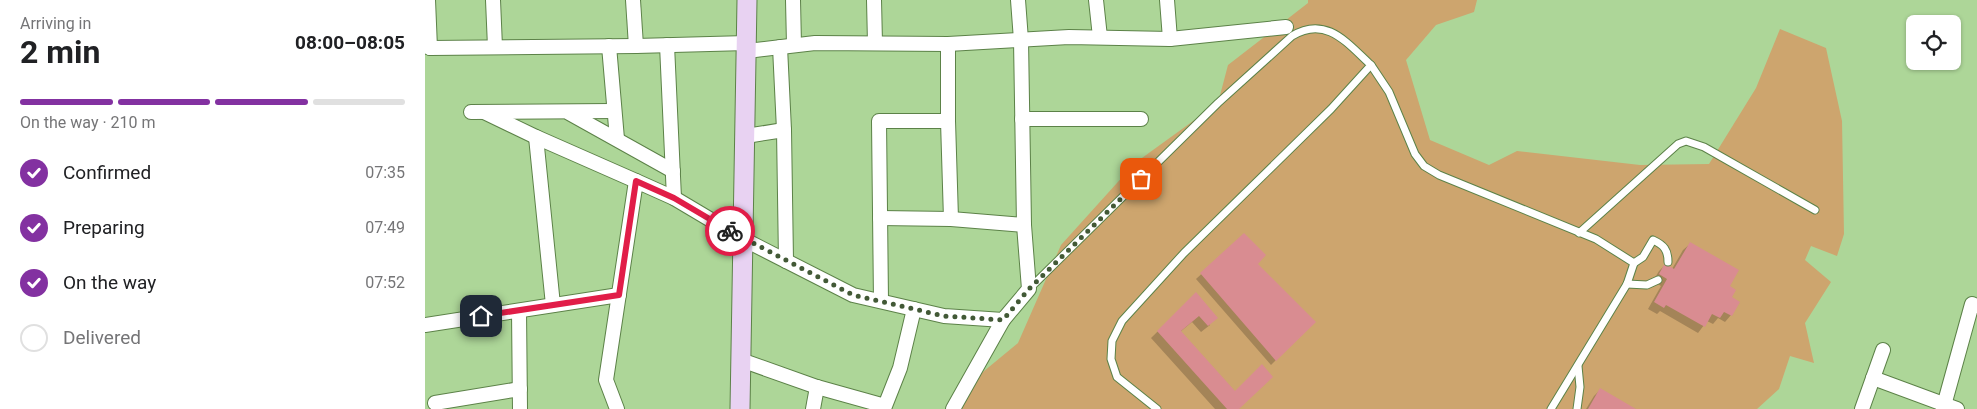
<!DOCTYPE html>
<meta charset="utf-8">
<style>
body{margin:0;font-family:Roboto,sans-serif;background:#f6f6f6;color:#202124;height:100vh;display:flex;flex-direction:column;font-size:19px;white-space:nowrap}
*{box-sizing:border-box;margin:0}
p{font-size:16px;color:#757577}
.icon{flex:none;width:28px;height:28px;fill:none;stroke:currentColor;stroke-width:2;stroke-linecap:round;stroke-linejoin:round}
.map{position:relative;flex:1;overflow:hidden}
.details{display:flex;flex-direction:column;background:#fff;width:425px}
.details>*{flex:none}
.buttons{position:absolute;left:1481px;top:15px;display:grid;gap:10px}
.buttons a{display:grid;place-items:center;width:55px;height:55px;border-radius:8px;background:#fff;box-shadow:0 1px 4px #0004;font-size:25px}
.pin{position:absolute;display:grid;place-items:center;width:42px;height:42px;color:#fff;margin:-21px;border-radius:10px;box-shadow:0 2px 8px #0006}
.courier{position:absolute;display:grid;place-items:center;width:50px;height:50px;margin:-25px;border:4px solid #e11d48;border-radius:50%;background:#fff;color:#222;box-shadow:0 1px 6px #0007}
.summary em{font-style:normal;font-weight:700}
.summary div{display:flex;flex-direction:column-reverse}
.summary{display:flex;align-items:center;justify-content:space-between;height:85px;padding:0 20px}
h1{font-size:32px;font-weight:700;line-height:38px}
.bar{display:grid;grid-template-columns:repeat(4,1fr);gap:8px 5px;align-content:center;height:60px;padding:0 20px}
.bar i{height:6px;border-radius:4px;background:#e0e0e0}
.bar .on{background:#8331a1}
.bar p{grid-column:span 4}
ol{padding:0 20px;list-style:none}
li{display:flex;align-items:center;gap:15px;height:55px}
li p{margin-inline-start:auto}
li .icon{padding:5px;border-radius:50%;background:#8331a1;color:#fff;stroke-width:4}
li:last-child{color:#757577}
li i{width:28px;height:28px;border:2px solid #e0e0e0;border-radius:50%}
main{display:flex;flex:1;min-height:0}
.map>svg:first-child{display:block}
.green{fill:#cda56e}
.shadow{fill:#0003}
.building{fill:#d98c91}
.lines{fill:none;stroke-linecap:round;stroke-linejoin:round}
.lane-casing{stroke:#5c8248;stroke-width:9}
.street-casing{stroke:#5c8248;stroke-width:16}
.secondary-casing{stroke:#5c8248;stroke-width:21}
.lane{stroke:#fff;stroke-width:7}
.street{stroke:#fff;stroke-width:14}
.secondary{stroke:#e8d2f2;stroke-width:19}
.done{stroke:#425936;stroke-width:5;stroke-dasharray:0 9}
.route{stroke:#e11d48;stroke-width:6}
</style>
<main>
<section class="details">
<div class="summary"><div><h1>2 min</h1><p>Arriving in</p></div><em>08:00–08:05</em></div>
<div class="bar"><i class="on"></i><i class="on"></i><i class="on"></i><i></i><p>On the way · 210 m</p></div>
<ol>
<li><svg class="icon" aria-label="check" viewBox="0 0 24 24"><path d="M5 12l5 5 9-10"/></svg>Confirmed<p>07:35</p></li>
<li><svg class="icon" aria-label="check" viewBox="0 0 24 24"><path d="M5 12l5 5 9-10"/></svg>Preparing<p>07:49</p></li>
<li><svg class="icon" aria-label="check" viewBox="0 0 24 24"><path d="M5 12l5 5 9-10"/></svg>On the way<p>07:52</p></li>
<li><i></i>Delivered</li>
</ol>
</section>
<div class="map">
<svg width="1552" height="409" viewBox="0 0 1552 409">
<rect width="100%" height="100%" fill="#add698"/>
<path class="green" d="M883 0H1052L1049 12 1011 25 981 60 1005 140 1064 165 1092 151 1215 165 1284 164 1331 88 1355 29 1401 48 1417 121 1419 234 1412 256 1386 246 1380 260 1406 282 1380 323 1389 363 1365 356 1354 389 1332 409H535L547 381 593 343 636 245 710 163 793 103 803 65 883 3Z"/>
<g class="shadow">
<path d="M819 235 832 265 889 322 846 365 771 279Z"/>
<path d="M1265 244 1303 286 1305 298 1306 315 1300 322 1293 318 1288 324 1282 321 1273 333 1235 311 1232 314 1223 309 1236 286 1228 281 1234 271 1240 265 1247 269 1258 250Z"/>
<path d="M771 294 785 325 776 332 767 322 755 332 810 393 813 409H790L726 338Z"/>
<path d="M1175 390 1209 409H1161L1169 396Z"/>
</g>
<g class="building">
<path d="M819 233 841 255 833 264 891 322 851 361 775 273Z"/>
<path d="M1265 242 1314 270 1305 286 1311 290 1307 297 1315 302 1307 316 1299 312 1295 318 1287 314 1280 327 1241 305 1239 308 1229 302 1242 279 1234 274 1240 263 1249 269Z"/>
<path d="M771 292 793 318 783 326 774 316 756 331 810 391 837 364 848 377 814 409H802L732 331Z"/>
<path d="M1175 388 1211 409H1163Z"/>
</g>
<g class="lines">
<defs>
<g id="lane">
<path d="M946 65 964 92 990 154 999 166 1014 175 1171 239 1209 263 1202 284 1126 409"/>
<path d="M1154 233 1253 144 1261 141 1279 147 1390 210"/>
<path d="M1209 263 1218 257 1228 240C1239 245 1243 250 1243 262"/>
<path d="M1202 284 1222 285 1233 280"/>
<path d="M604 289 793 103 867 36C901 15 922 43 946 65L906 109 759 253 697 321 687 341 686 359 692 377 732 409"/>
<path d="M1152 409 1155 387 1153 366"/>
</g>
<g id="street">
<path d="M3 0 5 48"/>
<path d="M68 0 70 47"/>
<path d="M208 0 211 46"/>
<path d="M368 0 369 45"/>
<path d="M449 0 450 43"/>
<path d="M671 0 675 37"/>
<path d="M742 0 745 39"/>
<path d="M0 45 5 48 211 46 322 43"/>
<path d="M242 45 249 198"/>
<path d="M184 46 192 139"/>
<path d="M355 47 359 130 361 261"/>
<path d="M322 51 390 43 523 44 644 37 745 39 861 27"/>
<path d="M46 112 189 111"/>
<path d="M59 112 111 137 211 181"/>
<path d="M144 113 248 171"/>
<path d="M597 119H716"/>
<path d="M523 121 526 219"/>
<path d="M321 136 359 130"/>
<path d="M111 137 128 305"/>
<path d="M455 218 526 219 599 225 596 40 593 0"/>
<path d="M456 301 454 121H523V44"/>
<path d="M94 311 95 409"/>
<path d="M0 325 194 295"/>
<path d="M316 360 392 387 460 406 475 368 489 309"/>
<path d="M1448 378 1532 409"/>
<path d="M10 403 95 389"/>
<path d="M192 409 181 380 211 181 249 198 318 239 428 295 519 316 578 320 604 289 599 225"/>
<path d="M388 409 392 387"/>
<path d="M528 409 578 320"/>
<path d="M1437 409 1458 350"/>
<path d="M1518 409 1547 304 1552 306"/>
</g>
<path id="secondary" d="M315 409 322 0"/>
</defs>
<use href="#lane" class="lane-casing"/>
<use href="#street" class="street-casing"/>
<use href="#secondary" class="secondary-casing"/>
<use href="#lane" class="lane"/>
<use href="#street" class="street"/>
<use href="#secondary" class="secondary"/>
</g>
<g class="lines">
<path class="done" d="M305 231 428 295 519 316 578 320 604 289 716 179"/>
<path class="route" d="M56 316 194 295 211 181 249 198 305 231"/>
</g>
</svg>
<div class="buttons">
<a><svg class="icon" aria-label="locate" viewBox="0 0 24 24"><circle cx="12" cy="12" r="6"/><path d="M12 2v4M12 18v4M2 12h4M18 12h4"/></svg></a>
</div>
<div class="pin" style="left:716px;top:179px;background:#ea580c"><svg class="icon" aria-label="bag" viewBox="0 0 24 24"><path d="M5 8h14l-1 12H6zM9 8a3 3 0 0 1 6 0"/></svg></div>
<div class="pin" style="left:56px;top:316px;background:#1f2937"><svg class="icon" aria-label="home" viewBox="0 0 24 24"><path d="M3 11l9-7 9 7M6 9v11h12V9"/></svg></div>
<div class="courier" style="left:305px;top:231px"><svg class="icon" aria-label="bike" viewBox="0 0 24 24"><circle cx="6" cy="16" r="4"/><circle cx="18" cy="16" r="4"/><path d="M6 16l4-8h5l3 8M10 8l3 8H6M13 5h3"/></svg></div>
</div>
</main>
